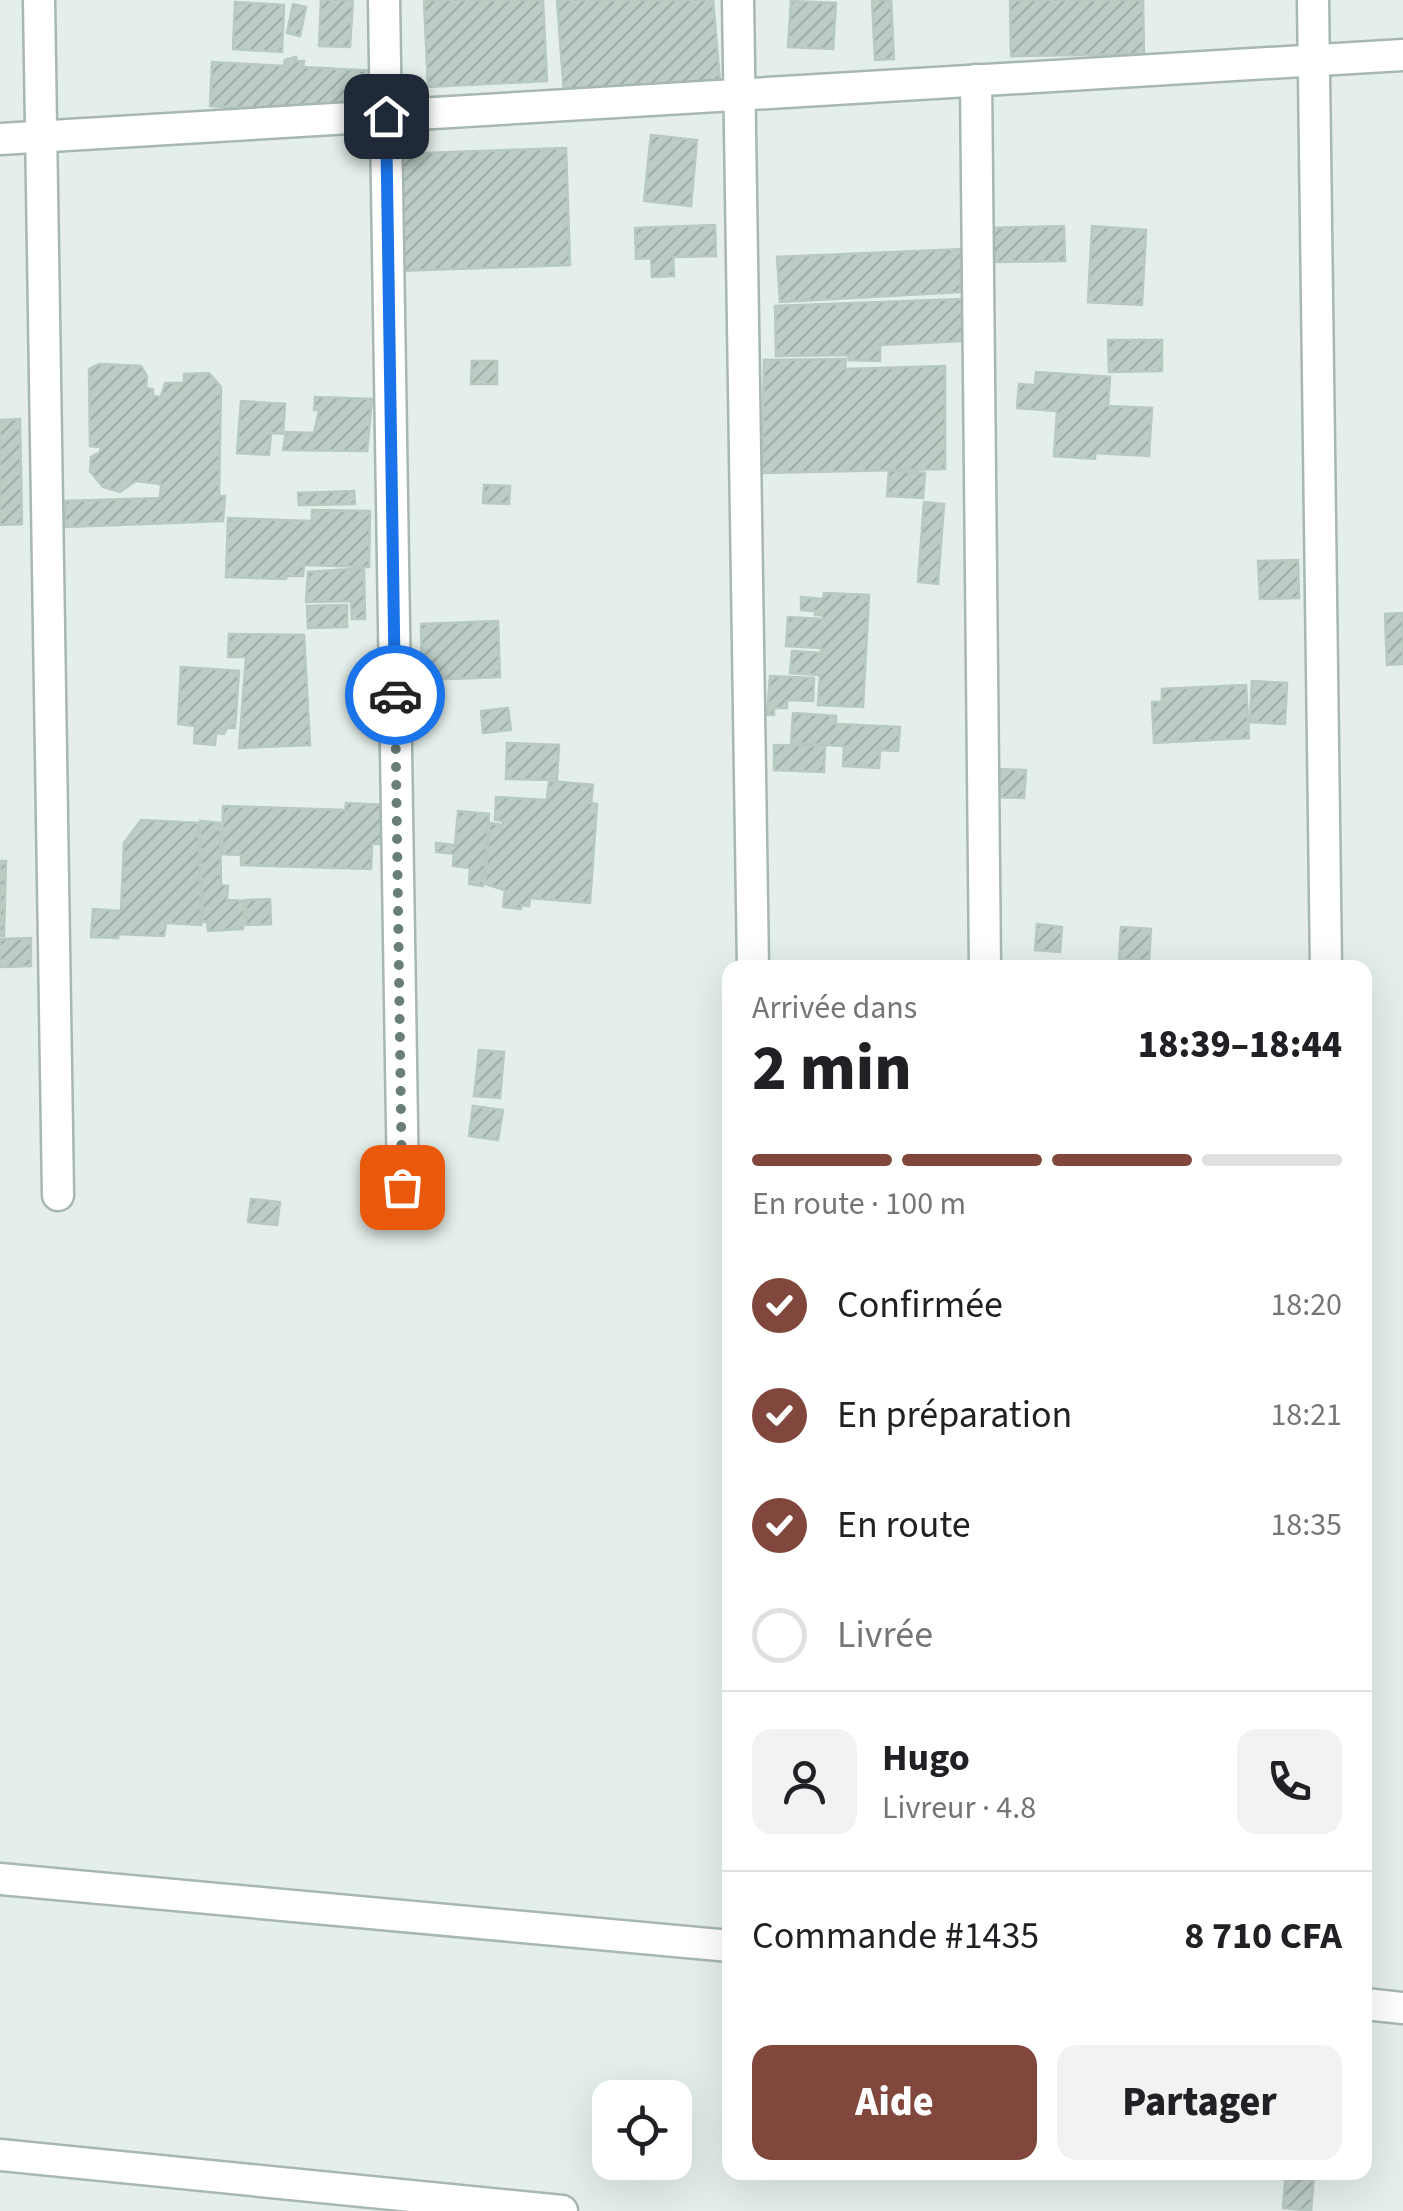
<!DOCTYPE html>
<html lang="fr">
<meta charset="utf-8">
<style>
body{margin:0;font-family:"Source Sans 3",sans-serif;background:#f2f2f2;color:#202124;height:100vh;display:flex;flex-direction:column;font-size:38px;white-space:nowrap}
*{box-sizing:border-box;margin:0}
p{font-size:32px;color:#757577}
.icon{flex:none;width:55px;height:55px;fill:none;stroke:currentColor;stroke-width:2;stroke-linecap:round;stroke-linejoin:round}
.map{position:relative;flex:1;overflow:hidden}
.drawer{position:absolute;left:722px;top:960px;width:650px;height:1220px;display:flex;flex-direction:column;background:#fff;border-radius:20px;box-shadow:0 10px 40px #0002}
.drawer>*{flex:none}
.fabs{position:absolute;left:592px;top:2080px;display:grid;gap:20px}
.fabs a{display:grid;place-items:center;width:100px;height:100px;border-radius:20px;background:#fff;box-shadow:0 10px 40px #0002;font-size:50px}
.pin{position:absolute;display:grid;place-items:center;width:85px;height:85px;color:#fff;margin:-42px;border-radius:20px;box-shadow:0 5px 15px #0006}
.courier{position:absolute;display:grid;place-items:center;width:100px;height:100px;margin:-50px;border:8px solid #1a73e8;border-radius:50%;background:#fff;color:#222;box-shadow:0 2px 12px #0007}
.summary em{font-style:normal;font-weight:800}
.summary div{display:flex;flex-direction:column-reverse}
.summary{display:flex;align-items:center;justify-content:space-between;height:170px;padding:0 30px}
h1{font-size:65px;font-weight:800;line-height:75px}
.bar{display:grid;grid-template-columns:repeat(4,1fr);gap:15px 10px;align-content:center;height:120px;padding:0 30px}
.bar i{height:12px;border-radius:8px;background:#e0e0e0}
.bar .current{background:#81473d}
.bar p{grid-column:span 4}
.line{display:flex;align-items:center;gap:25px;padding:0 30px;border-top:2px solid #e0e0e0}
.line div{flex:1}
.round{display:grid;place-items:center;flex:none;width:105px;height:105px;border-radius:20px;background:#f2f2f2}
ol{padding:0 30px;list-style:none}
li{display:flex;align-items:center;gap:30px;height:110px}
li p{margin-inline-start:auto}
li .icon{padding:10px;border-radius:50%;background:#81473d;color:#fff;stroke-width:4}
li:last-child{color:#757577}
li i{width:55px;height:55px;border:5px solid #e0e0e0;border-radius:50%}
.primary-button{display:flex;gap:20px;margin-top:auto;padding:20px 30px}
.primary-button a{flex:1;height:115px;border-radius:20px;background:#81473d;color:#fff;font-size:40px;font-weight:800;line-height:115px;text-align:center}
.primary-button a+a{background:#f2f2f2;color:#202124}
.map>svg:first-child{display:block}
.building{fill:url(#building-hatch);stroke:#b7c9c0;stroke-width:2.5}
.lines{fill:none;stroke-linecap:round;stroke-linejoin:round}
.street-casing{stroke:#a7b8b1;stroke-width:35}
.street{stroke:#fff;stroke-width:30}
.done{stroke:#677f76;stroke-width:10;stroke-dasharray:0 18}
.route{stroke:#1a73e8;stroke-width:12}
</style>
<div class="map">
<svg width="1403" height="2211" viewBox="0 0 1403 2211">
<defs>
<pattern id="building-hatch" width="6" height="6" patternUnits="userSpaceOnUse" patternTransform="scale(2.5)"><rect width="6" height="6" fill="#bdcdc5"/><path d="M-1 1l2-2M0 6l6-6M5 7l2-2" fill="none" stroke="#a2b1aa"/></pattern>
</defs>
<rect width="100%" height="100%" fill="#e5efea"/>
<g class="building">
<path d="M321 0H353L350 47 319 46Z"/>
<path d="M424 0H543L547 81 428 87Z"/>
<path d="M557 0H713L720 82 564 94Z"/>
<path d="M872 0H891L894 59 875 60Z"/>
<path d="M1010 0H1143L1144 54 1011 56Z"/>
<path d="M791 1 836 3 833 49 788 47Z"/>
<path d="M235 2 284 5 282 52 233 49Z"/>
<path d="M293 4 306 7 300 36 287 33Z"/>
<path d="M296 57V61H304L303 67 375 71 373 115 210 106 212 62 284 66 285 60Z"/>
<path d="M651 135 697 140 691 206 644 201Z"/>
<path d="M566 148 570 265 400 271 396 154Z"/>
<path d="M715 225 716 256 673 257 674 276 652 277 651 258 636 259 635 228Z"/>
<path d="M1064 226 1065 261 990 262V228Z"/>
<path d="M1092 226 1146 230 1142 305 1088 302Z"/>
<path d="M963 249 960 292 780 302 777 257Z"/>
<path d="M961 299 963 341 880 345V361L849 360 848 355 776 356 775 306Z"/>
<path d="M1108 340H1162V371L1109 372Z"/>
<path d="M846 359 845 369 945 366V469L762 473 764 360Z"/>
<path d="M472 361H497V384H471Z"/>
<path d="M99 364 141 366 147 376 146 388 153 389V396L161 397 165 383H184V374L209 373 221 387 219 496H225L223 521 65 527V501L160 498 161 484 136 481 120 492 103 487 90 471 91 457 100 452 101 447 90 446 89 369Z"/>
<path d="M1036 372 1110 377 1108 406 1152 408 1149 456 1095 453V459L1054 456 1057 411 1017 408 1019 384 1035 385Z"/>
<path d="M315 397 372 399 367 451 283 450 286 432 314 433 319 410H314Z"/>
<path d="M241 401 285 404 283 434 271 433 269 455 237 453Z"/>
<path d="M20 419 22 524 0 525V420Z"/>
<path d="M889 470 925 473 923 498 887 496Z"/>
<path d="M484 485 510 486 509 504 483 503Z"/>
<path d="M354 491 355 504 299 505 298 493Z"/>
<path d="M924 502 944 504 938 584 918 582Z"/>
<path d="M312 510 370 511 369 567 304 565 303 576H287L286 579 226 577 228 518 312 521Z"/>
<path d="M1298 560 1299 598 1260 599 1258 561Z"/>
<path d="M364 568 365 619H352L351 601 306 602 308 572Z"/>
<path d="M824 593 869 595 863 707 818 705 820 675 790 673 792 651 821 653V648L786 646 788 617 823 619 822 615H815V611L801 610V597L823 599Z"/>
<path d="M347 605V627L308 628 307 606Z"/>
<path d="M1403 613V664L1387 665 1385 614Z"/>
<path d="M498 621 500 677 422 680 421 624Z"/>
<path d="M229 634 304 635 310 745 239 748 246 657H228Z"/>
<path d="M181 667 239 671 235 728H227L224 734 216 733 215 745 194 743 195 726 178 724Z"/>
<path d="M770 676 814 678 813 701 787 700V708H774V715H767Z"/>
<path d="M1252 681 1287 683 1285 724 1250 722Z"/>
<path d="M1246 685 1249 738 1154 743 1152 702H1162V689Z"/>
<path d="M508 708 511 730 483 733 481 711Z"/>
<path d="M793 713 836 716V724L900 727 898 751 880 750 879 768 843 766 844 746 791 743Z"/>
<path d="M507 743 559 745 557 780 506 779Z"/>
<path d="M774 745 825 746 824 772 774 770Z"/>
<path d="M993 769 1026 770 1024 798 993 797Z"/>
<path d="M549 781 593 785 591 803 597 804 590 903 530 898 529 906 521 905V909L503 907 505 890 485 884 490 823 503 825V821L495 820 496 797 547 800Z"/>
<path d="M346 803 383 805 381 844H372L371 869 241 865V855L222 854 223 806 345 810Z"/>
<path d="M458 811 489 814 483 886 469 884 470 868 453 866 454 854 436 852V843L455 845Z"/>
<path d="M141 820 198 823 201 925 166 923 164 936 119 934 118 938 91 937 93 909 121 911 124 843Z"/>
<path d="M200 821 220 823 221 885 228 886 227 900 245 901 243 929 208 931 207 921 203 922Z"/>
<path d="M0 861H6L4 936H0Z"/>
<path d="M270 899 271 924 246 925V900Z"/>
<path d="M1037 924 1062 927 1060 952 1035 950Z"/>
<path d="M1121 927 1151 929 1149 961 1119 959Z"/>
<path d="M31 938V966L0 967V939Z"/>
<path d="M479 1050 504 1052 500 1098 474 1096Z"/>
<path d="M473 1106 503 1110 498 1140 469 1136Z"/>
<path d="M251 1199 280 1202 277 1225 248 1222Z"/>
<path d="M1286 2172 1314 2175 1311 2211 1283 2208Z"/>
</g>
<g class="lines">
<defs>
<g id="street">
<path d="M39 0 58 1195"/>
<path d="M384 0 403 1187"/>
<path d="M738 0 753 968"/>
<path d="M1313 0 1326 968"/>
<path d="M976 80 985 968"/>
<path d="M0 139 1403 55"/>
<path d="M0 1879 730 1946"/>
<path d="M1365 2004 1403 2008"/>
<path d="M0 2155 562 2211"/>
</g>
</defs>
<use href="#street" class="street-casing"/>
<use href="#street" class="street"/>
</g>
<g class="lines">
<path class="done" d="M395 695 402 1187"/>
<path class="route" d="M386 116 395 695"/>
</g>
</svg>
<div class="fabs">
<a><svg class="icon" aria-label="locate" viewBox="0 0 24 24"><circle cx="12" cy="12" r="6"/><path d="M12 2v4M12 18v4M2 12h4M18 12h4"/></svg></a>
</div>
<div class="pin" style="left:402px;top:1187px;background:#ea580c"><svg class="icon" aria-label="bag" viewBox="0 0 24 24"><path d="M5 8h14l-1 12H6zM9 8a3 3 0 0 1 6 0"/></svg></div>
<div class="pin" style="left:386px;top:116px;background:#1f2937"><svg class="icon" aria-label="home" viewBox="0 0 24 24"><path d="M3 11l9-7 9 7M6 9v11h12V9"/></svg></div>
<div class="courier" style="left:395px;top:695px"><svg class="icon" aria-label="car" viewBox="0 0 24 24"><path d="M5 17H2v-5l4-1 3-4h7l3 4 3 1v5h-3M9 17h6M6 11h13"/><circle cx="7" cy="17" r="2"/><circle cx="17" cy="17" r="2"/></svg></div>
<section class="drawer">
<div class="summary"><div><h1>2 min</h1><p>Arrivée dans</p></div><em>18:39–18:44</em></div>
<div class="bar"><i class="current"></i><i class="current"></i><i class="current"></i><i></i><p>En route · 100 m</p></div>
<ol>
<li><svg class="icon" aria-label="check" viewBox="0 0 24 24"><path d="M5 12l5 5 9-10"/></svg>Confirmée<p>18:20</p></li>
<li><svg class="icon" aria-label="check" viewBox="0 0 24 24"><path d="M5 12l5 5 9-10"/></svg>En préparation<p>18:21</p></li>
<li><svg class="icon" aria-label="check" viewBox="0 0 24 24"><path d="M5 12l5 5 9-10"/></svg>En route<p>18:35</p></li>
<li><i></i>Livrée</li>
</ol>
<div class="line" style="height:180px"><a class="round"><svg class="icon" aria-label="person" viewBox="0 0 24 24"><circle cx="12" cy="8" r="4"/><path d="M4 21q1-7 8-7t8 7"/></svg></a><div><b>Hugo</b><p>Livreur · 4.8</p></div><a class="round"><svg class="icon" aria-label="phone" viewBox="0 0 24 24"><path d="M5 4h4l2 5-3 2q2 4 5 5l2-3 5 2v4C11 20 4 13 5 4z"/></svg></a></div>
<div class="line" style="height:130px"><div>Commande #1435</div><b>8 710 CFA</b></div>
<div class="primary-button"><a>Aide</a><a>Partager</a></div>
</section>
</div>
